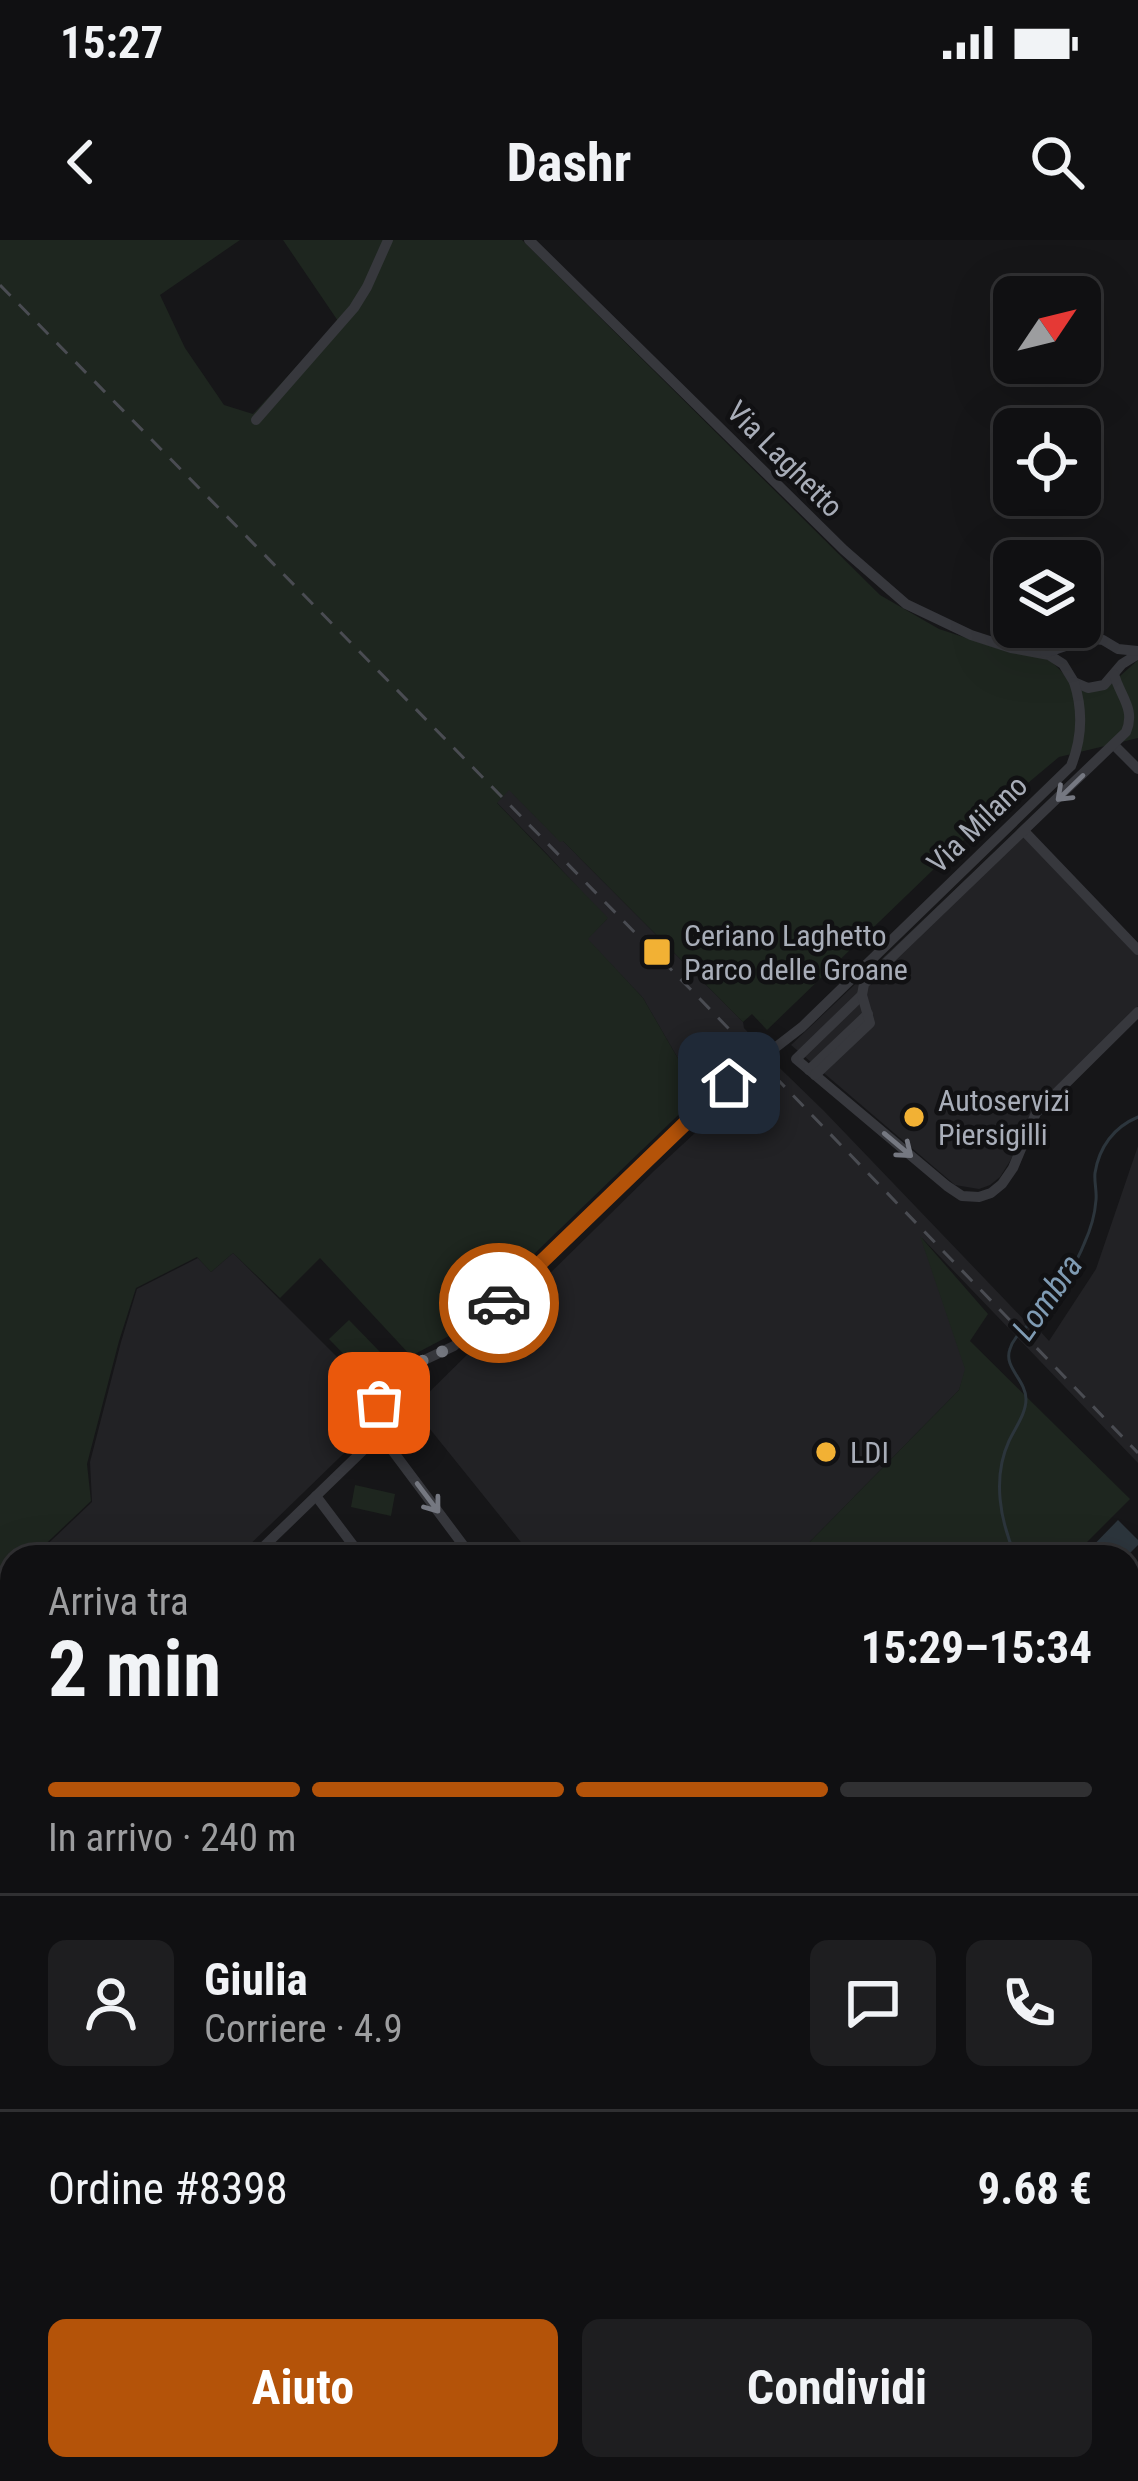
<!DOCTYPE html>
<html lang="it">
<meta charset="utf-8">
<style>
body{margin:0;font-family:"Roboto Condensed",sans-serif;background:#1e1e20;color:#f1f3f6;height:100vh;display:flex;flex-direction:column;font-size:45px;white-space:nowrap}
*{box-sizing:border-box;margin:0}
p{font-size:39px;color:#9c9d9f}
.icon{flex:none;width:66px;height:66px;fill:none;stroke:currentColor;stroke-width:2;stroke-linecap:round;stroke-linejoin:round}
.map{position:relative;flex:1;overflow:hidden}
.panel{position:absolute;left:0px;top:1305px;width:1140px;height:936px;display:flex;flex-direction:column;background:#101012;border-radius:36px 36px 0 0;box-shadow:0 12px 48px #0002,0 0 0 3px #303032}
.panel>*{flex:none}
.needle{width:78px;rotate:55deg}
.tools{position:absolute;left:993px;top:36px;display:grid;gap:24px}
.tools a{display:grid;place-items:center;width:108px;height:108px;border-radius:18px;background:#101012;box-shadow:0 12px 48px #0002,0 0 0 3px #303032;font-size:60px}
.pin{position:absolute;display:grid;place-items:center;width:102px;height:102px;color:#fff;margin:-51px;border-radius:24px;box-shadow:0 6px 18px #0006}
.courier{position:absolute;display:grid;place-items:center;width:120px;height:120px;margin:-60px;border:9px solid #b45309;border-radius:50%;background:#fff;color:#222;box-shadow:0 3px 15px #0007}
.head em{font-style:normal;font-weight:700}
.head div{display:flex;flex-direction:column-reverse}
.head{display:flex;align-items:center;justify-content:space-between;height:204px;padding:0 48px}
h1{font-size:78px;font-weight:700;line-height:90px}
.bar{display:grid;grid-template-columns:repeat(4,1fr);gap:18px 12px;align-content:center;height:144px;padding:0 48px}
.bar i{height:15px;border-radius:9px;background:#303032}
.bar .current{background:#b45309}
.bar p{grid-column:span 4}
.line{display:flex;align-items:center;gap:30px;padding:0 48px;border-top:3px solid #303032}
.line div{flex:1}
.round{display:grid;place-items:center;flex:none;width:126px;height:126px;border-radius:18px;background:#1e1e20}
.primary-button{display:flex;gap:24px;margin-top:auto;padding:24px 48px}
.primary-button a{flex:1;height:138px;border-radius:18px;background:#b45309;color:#fff;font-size:48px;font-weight:700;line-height:138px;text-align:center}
.primary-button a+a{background:#1e1e20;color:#f1f3f6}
.status{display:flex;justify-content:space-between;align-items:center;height:84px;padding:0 60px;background:#101012;direction:ltr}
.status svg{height:33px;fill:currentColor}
header{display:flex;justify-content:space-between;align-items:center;height:156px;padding:0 48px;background:#101012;font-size:54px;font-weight:700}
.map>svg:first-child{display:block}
.built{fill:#222225}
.green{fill:#1e261f}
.water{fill:#2c353c}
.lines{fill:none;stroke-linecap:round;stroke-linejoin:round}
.stream{stroke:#2c353c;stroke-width:3}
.minor-tunnel{stroke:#333438;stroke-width:10;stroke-dasharray:10 5;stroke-linecap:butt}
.minor{stroke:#37383d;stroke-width:10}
.major{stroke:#53555c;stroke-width:12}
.rail{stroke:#4a4c52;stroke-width:3;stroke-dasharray:15 12;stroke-linecap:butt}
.oneway{stroke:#757881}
.done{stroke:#757880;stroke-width:12;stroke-dasharray:0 21.6}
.route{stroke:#b45309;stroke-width:15}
.poi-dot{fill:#f2b134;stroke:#111113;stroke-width:4.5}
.labels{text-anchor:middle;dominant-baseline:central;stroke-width:9;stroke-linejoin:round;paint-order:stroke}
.street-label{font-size:30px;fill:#a8adb8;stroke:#111113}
.poi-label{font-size:30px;fill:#a8adb8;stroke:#111113;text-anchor:start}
.water-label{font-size:33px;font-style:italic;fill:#7f9bb3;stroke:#111113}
</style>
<div class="status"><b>15:27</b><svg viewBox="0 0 49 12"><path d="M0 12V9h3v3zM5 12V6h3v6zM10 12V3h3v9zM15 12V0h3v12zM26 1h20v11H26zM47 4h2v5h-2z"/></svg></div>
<header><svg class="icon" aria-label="back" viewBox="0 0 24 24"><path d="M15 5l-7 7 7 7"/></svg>Dashr<svg class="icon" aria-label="search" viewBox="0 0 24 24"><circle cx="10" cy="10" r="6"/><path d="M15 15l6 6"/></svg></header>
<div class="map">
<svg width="1138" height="2241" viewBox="0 0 1138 2241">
<rect width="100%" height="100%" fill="#161618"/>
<g class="built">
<path d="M0 30 560 601 562 600 711 750 743 782 744 788 758 803 757 806 824 871 1032 1088 1040 1091 1049 1101 1096 1029 1138 906V1223L922 998 966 1129 959 1150 795 1317H759L754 1313 749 1317H533L413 1168 655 930 762 831 747 816 699 855 643 758 587 699 607 679 547 614 0 54Z"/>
<path d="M1020 588 1138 710V766L1035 869 1015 913 1000 937 990 945 979 949 955 945 791 805Z"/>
<path d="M233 1013 360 1140 346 1155 371 1187 237 1317H34L92 1262 90 1222 121 1102 137 1049 198 1018 211 1032Z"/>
<path d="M12 1338V1455L0 1439V1350Z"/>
</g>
<g class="green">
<path d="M0 0H240L160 55 185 108 224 165 253 174 338 81 283 0H522L880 355 939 389 997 408 1050 420 1080 450 1120 436 1138 420V498L1059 517 991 574 767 790 752 774 743 782 563 601 560 602 509 550 497 563 608 678 588 699 643 758 699 855 449 1096 411 1116 320 1018 280 1058 233 1013 211 1032 197 1017 136 1048 119 1101 87 1224 91 1261 32 1317H12V1335L0 1347Z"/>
<path d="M920 996 988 1074 970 1101 1130 1259 1072 1317H795L959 1150 965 1129Z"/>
<path d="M349 1080 382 1114 362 1133 329 1099Z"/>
<path d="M355 1245 395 1254 391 1276 351 1267Z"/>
<path d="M1128 1736 1138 1747V1833L1128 1837Z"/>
<path d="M1138 2121V2241H953L964 2229H1128V2133Z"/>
<path d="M12 2129V2229H175L171 2241H0V2138Z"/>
</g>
<path class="water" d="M1118 1280 1138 1300V1305L1126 1317H1082Z"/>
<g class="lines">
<g class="stream">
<path d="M1016 1317C1000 1281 992 1238 1009 1201 1015 1188 1026 1174 1026 1159 1026 1140 1003 1127 1010 1109 1013 1097 1025 1089 1033 1080 1052 1058 1073 1032 1084 1004 1090 991 1095 974 1096 960 1097 951 1094 942 1095 933 1099 907 1114 887 1138 877"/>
<path d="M0 2154 12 2146"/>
<path d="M1004 2241 1012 2235 1025 2230 1033 2241"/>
</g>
<path class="minor-tunnel" d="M729 843 771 811"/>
<g class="minor">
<path d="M529 0 844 310 906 364 971 395 1011 408 1049 415 1063 424 1074 442 1088 448 1104 445 1122 424 1138 414"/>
<path d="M256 180 354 68 367 47 388 0"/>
<path d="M1045 413 1089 398 1103 400 1118 409 1138 411"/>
<path d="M1114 505 1138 529"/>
<path d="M1024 591 1138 710"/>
<path d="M862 755 796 819 947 946 962 956 979 957 991 953 1002 944 1013 928 1036 873 1138 772"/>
<path d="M771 811 802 787 1071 526C1082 499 1083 470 1074 442"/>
<path d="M809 830 868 774"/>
<path d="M815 835 870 783 862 755 864 744 1126 492C1136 469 1120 456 1114 434"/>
<path d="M390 1152 395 1137 401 1131 454 1106 698 871 729 843"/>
<path d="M390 1152 400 1154 406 1168 393 1194 384 1198 378 1192C379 1177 375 1160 390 1152Z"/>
<path d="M387 1198 389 1206 472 1317"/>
<path d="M316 1256 362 1317"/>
<path d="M253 1317 379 1195"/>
<path d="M4 1561 12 1544"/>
<path d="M0 1711 12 1702"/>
<path d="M0 1787 12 1802"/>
<path d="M0 1823 12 1814"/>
<path d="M0 1936 12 1927"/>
<path d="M0 1939 12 1954"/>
<path d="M0 2085 12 2100"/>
</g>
<g class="major">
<path d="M0 1467 12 1482"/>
<path d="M549 2229 551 2241"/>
</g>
<path class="rail" d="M0 45 700 759 1138 1213"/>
</g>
<defs><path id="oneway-shaft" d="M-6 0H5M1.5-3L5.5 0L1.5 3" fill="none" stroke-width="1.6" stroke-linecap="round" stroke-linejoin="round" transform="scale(3)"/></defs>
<g class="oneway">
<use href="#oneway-shaft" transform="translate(1070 548) rotate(136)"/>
<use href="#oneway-shaft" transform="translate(898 905) rotate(40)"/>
<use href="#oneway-shaft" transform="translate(428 1258) rotate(53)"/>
</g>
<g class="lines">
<path class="done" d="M379 1163 385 1154 390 1152 394 1137 401 1131 454 1106 499 1063"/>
<path class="route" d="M499 1063 698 871 729 843"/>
</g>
<g class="poi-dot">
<rect x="642" y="697" width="30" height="30" rx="6"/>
<circle cx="914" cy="877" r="12"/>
<circle cx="826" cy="1212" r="12"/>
</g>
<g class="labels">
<g class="street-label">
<text transform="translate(785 219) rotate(45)">Via Laghetto</text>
<text transform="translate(977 584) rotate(-44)">Via Milano</text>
</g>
<g class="poi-label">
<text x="684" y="695">Ceriano Laghetto<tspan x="684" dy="34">Parco delle Groane</tspan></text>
<text x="938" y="860">Autoservizi<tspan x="938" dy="34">Piersigilli</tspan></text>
<text x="850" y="1212">LDI</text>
</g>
<g class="water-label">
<text transform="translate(1047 1057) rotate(-55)">Lombra</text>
</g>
</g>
</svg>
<div class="tools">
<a><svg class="needle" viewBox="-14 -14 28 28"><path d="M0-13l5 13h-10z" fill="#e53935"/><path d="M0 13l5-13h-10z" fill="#9c9d9f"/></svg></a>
<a><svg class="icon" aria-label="locate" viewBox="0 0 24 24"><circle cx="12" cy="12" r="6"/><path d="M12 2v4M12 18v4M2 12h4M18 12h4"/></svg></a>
<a><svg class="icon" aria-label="layers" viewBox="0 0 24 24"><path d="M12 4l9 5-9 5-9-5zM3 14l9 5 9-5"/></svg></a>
</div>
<div class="pin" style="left:379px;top:1163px;background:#ea580c"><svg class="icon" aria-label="bag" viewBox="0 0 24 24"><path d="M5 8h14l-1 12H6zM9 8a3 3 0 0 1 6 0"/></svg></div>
<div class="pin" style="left:729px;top:843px;background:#1f2937"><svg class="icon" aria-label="home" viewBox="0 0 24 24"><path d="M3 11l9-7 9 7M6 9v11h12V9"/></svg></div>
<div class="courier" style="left:499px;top:1063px"><svg class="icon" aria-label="car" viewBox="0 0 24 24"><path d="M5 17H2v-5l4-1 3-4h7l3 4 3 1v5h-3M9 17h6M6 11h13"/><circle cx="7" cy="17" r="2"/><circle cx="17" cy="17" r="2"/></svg></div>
<section class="panel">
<div class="head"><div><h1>2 min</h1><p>Arriva tra</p></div><em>15:29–15:34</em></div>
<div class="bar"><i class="current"></i><i class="current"></i><i class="current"></i><i></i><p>In arrivo · 240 m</p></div>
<div class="line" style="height:216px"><a class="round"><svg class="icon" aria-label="person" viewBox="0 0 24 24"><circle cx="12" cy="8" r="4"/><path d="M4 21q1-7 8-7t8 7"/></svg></a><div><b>Giulia</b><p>Corriere · 4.9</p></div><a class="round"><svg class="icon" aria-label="chat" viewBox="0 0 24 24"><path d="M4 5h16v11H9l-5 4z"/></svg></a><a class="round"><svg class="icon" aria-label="phone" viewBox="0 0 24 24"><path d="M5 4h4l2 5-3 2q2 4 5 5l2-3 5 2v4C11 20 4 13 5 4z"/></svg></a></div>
<div class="line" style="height:156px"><div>Ordine #8398</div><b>9.68 €</b></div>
<div class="primary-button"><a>Aiuto</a><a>Condividi</a></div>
</section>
</div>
